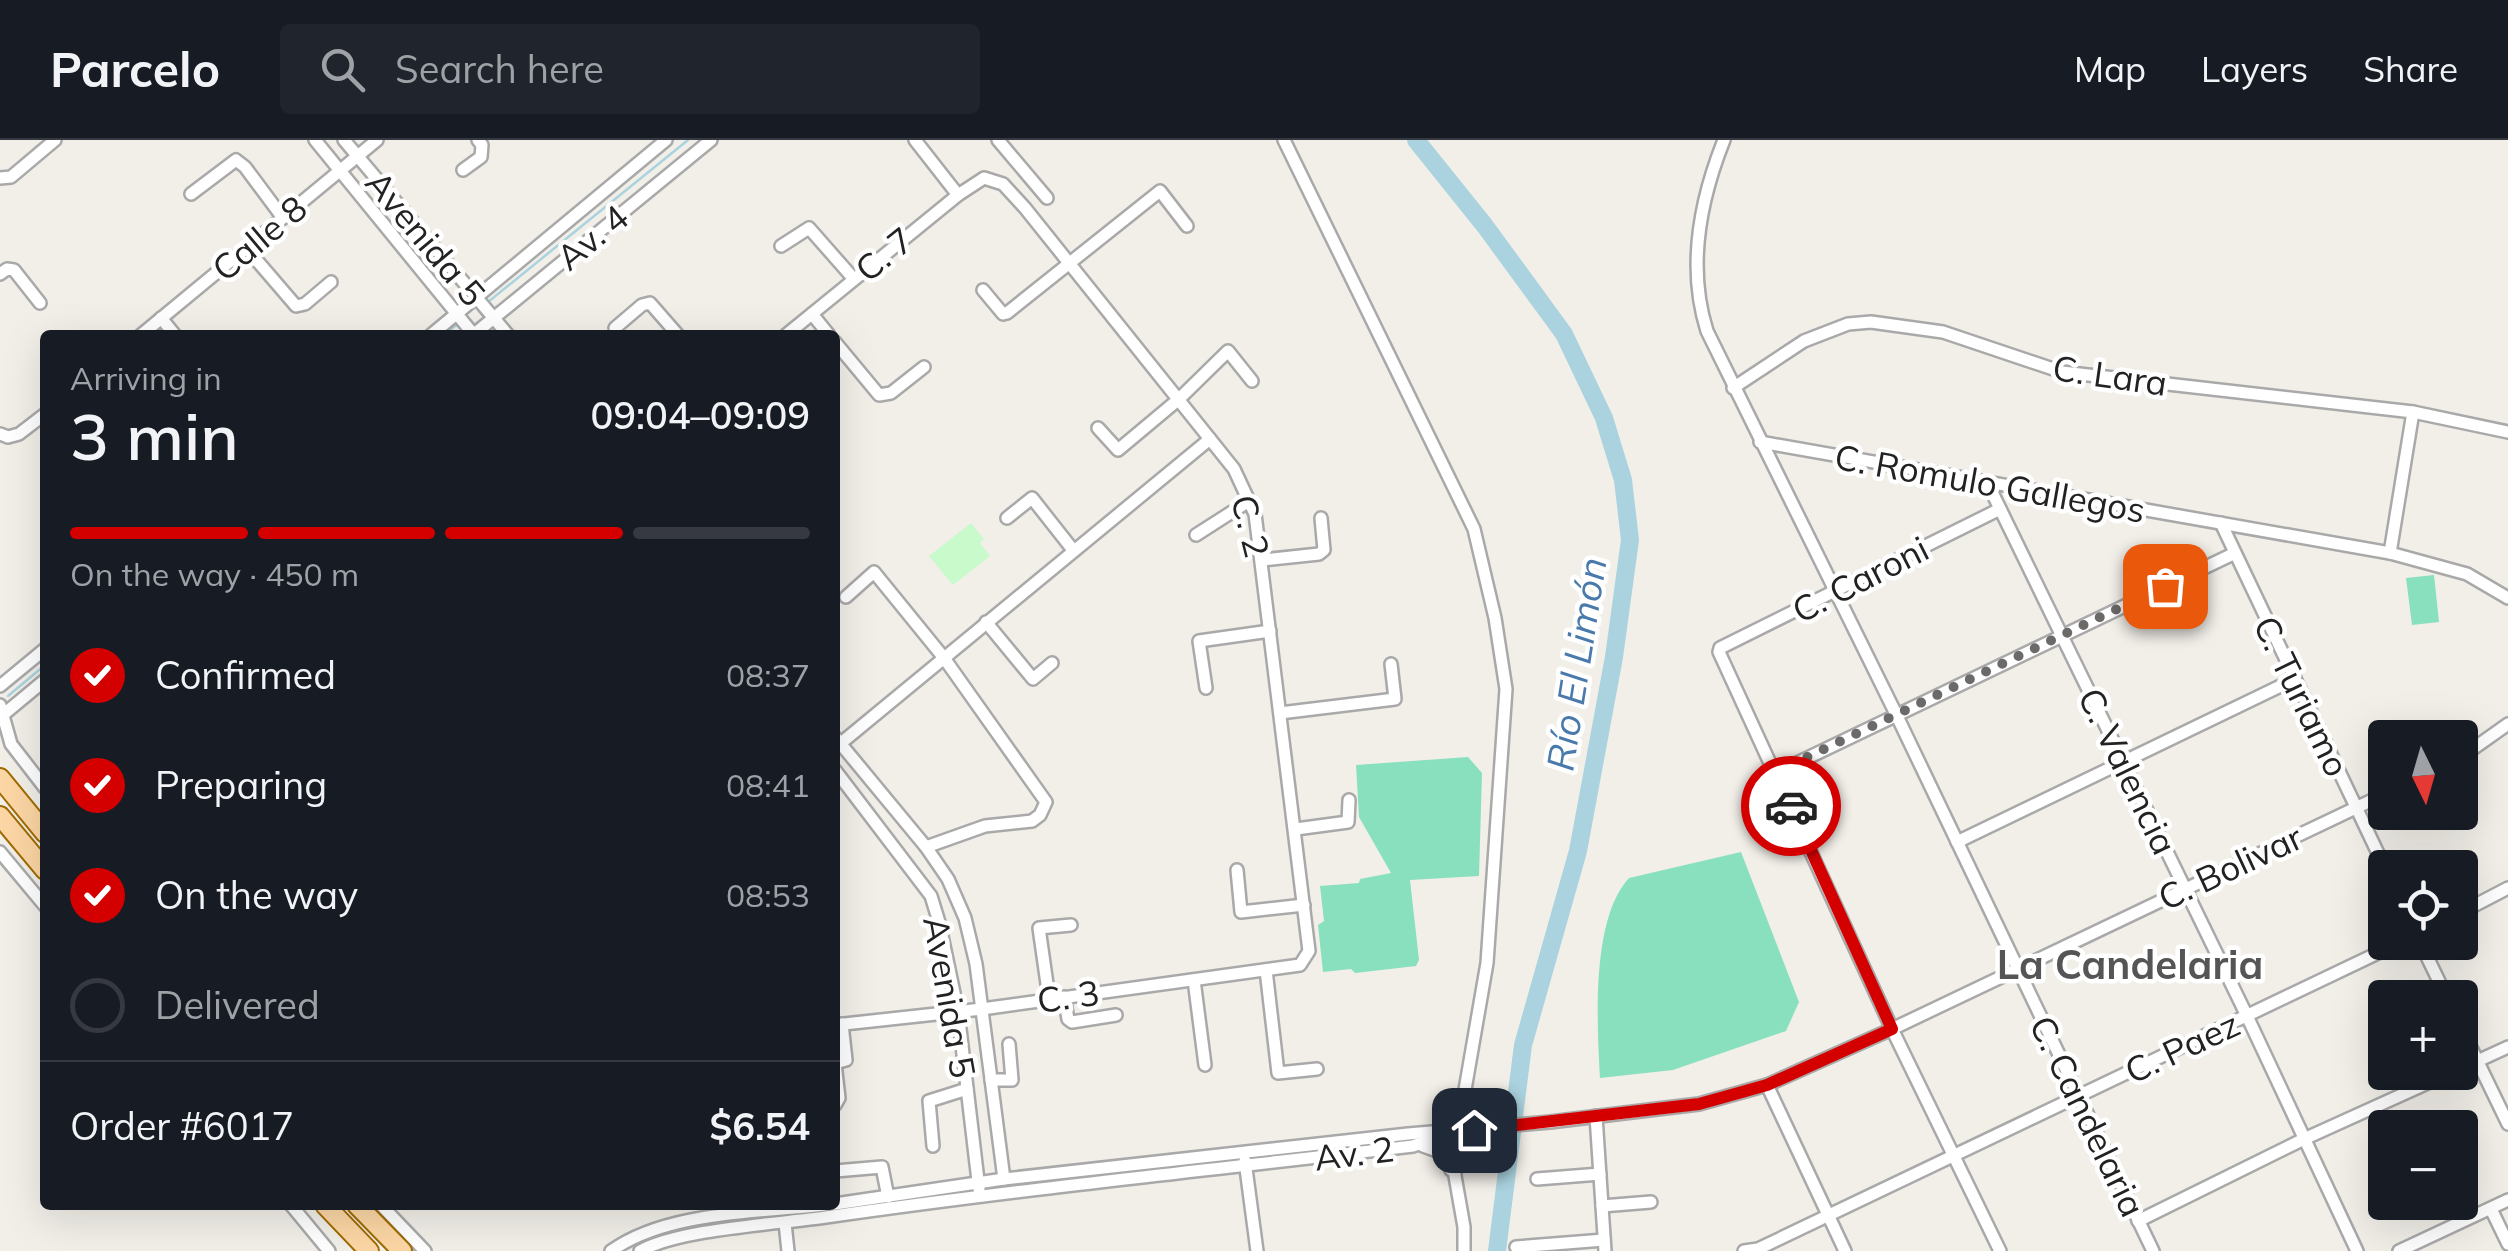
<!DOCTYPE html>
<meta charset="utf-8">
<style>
body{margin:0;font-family:Mulish,sans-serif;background:#20242c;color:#f1f3f6;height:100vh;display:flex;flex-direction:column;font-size:38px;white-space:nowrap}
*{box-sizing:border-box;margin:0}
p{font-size:32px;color:#9ea1a6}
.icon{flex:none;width:55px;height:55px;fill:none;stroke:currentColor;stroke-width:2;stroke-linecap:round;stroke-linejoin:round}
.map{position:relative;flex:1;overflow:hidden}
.details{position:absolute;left:40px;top:190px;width:800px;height:880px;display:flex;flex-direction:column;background:#171b24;border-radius:10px;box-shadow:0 10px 40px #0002}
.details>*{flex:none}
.needle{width:65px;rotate:175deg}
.controls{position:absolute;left:2368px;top:580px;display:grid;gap:20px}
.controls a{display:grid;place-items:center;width:110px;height:110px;border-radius:10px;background:#171b24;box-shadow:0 10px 40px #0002;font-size:50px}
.pin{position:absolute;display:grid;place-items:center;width:85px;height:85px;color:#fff;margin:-42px;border-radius:20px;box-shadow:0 5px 15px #0006}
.courier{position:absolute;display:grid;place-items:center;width:100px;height:100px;margin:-50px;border:8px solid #d40000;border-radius:50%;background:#fff;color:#222;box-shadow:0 2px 12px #0007}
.overview em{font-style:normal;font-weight:600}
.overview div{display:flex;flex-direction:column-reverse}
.overview{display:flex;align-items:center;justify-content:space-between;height:170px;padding:0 30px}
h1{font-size:65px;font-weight:600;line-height:75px}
.bar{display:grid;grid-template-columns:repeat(4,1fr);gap:15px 10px;align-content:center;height:120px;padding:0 30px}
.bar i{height:12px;border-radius:8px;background:#363941}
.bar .active{background:#d40000}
.bar p{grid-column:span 4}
.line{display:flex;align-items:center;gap:25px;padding:0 30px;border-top:2px solid #363941}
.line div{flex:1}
ol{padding:0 30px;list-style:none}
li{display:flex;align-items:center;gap:30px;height:110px}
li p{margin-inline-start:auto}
li .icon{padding:10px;border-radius:50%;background:#d40000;color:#fff;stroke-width:4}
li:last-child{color:#9ea1a6}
li i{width:55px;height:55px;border:5px solid #363941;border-radius:50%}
header{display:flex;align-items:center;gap:60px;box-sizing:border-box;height:140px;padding:0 50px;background:#171b24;border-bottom:2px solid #363941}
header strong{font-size:48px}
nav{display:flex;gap:55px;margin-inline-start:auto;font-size:35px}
.search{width:700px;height:90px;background:#20242c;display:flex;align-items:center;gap:25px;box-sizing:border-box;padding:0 35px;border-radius:10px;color:#9ea1a6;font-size:38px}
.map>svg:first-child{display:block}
.park{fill:#c8facc}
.pitch{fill:#88e0be}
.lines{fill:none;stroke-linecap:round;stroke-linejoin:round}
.stream{stroke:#aad3df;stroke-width:2.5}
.river{stroke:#aad3df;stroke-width:18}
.street-casing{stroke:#a9a9a9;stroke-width:16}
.primary-casing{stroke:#a06b00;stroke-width:22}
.street{stroke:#fff;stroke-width:11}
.primary{stroke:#fcd6a4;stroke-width:18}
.done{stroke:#6b6a68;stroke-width:10;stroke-dasharray:0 18}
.route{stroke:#d40000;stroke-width:12}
.labels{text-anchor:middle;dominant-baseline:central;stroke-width:9;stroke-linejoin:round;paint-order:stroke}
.street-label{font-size:35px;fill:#222;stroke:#fff}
.water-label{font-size:38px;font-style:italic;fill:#4a7aab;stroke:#fff}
.quarter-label{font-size:40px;font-weight:bold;fill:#555;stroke:#fff}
</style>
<header>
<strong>Parcelo</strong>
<div class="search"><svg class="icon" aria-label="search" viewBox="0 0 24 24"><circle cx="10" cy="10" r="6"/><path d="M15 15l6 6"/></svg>Search here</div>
<nav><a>Map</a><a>Layers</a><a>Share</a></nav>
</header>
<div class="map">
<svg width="2508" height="1111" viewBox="0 0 2508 1111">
<rect width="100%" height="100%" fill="#f2efe9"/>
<path class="park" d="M971 383 984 399 980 403 990 416 953 445 929 416Z"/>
<g class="pitch">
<path d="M2434 435 2439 482 2412 485 2406 438Z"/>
<path d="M1468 617 1482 633 1479 736 1410 740 1419 820 1416 826 1355 833 1351 829 1323 832 1318 785 1324 781 1320 746 1359 743 1360 739 1391 733 1359 677 1356 625Z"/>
<path d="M1741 712 1799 862 1786 891 1673 930 1600 938C1597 883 1591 779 1629 738Z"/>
</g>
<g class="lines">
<g class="stream">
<path d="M488 162 688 0"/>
<path d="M443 195 458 184"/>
<path d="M8 556 45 525"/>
</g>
<path class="river" d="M1416 0 1485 86 1564 194 1604 278 1623 340 1630 400 1614 517 1578 711 1523 905 1497 1111"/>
<defs>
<g id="street">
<path d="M315 0 474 195"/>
<path d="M344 0 508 195"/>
<path d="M915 0 958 55"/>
<path d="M998 0 1047 58"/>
<path d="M1284 0 1474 389 1495 478 1506 549 1487 823 1462 967 1453 993 1455 1036 1464 1087V1111"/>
<path d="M1724 0C1700 60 1687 128 1707 191L1896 574 2153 1111"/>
<path d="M463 30 481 17 482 5 478 0"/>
<path d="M0 38 11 37 55 0"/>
<path d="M191 54 236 20 245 27 283 78"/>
<path d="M781 106 809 88 853 138"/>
<path d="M247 109 296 166 305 164 331 142"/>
<path d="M0 134 7 129 14 130 40 163"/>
<path d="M983 150 1003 174 1007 173 1160 51 1187 86"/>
<path d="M812 174 829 195"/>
<path d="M161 178 175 195"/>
<path d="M615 188 642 165 650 163 678 195"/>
<path d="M141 195 377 0"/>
<path d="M431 195 666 0"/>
<path d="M473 195 711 0"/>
<path d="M786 195 958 55 984 38 1003 44 1025 68 1234 329 1255 374 1309 811 1300 825 982 869 835 885"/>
<path d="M835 202 879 255 891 253 924 227"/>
<path d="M1733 248 1804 201 1848 184 1871 182 1943 192 2062 232 2413 272 2508 292"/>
<path d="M1098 288 1118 310 1179 259 1228 211 1252 241"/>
<path d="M0 294 8 297 19 294 45 274"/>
<path d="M1760 302 2390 413 2467 434 2508 458"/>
<path d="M1987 342 2247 876 2357 1111"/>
<path d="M2000 369 1720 508 1719 512 1892 889 2000 1111"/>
<path d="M1007 378 1032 358 1073 410"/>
<path d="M2221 383 2385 728"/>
<path d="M1196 395 1249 361"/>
<path d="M2390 413 2413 272"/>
<path d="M1262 420 1319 414 1324 410 1321 378"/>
<path d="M846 457 874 432 944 518 1046 662 1040 675 1032 681 985 686 926 707"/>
<path d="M986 482 1033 539 1052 523"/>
<path d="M0 546 45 509"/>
<path d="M1206 548 1199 501 1270 491"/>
<path d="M0 565 11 604 45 648"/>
<path d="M1280 573 1395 559 1391 524"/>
<path d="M4 574 45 540"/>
<path d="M835 597 926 707 948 739 965 778 976 824 1004 1039"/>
<path d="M835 608 1210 299"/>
<path d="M2460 618 2508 584"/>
<path d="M835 630 931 756 939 782 958 872 979 1049"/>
<path d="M1776 633 2233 414"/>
<path d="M1296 689 1348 682 1349 660"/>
<path d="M1957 702 2293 540"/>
<path d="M0 712 45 766"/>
<path d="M1237 730 1241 772 1304 765"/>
<path d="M2460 773 2508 748"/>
<path d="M2420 802 2447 858"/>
<path d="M1266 830 1278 933 1317 929"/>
<path d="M1194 840 1205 925"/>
<path d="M1064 857 1068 879 1072 882 1116 875"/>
<path d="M1049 858 1039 788 1071 785"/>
<path d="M2460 885 2508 984"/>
<path d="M835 923 846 920 842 884"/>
<path d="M2460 929 2508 907"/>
<path d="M991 940H1012L1009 904"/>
<path d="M1767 945 1845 1111"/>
<path d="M835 965 839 958 835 923"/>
<path d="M1596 976 1605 1111"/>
<path d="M933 1006 929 961 967 949"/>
<path d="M1423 1006 1443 1013 1451 1030"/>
<path d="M1245 1021 1257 1111"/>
<path d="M835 1031 882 1027 888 1057"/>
<path d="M1537 1039 1600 1034"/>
<path d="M835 1064 1004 1039 1408 994 1550 982 1699 964 1767 945 1892 889 2385 654"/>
<path d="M291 1065 329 1111"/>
<path d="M381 1065 425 1111"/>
<path d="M1602 1066 1651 1062"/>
<path d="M2491 1069 2508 1104"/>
<path d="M2138 1081 2304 999 2452 932"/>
<path d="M785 1083 788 1111"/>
<path d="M1516 1107 1604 1100"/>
<path d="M611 1111C667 1071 757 1073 824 1065"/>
<path d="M640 1111C680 1089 777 1084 826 1077 1021 1049 1217 1029 1413 1006L1439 997"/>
<path d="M1744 1111 1758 1109 2401 802"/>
<path d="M2399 1111 2508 1060"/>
</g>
<g id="primary">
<path d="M0 638 45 693"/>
<path d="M0 676 45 730"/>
<path d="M325 1065 369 1111"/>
<path d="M357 1065 402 1111"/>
</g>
</defs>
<use href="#street" class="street-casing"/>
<use href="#primary" class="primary-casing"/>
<use href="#street" class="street"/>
<use href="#primary" class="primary"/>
</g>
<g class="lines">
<path class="done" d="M1791 666 1776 632 2165 446"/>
<path class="route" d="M1474 990 1699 964 1767 945 1892 889 1791 666"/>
</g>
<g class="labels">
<g class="street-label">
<text transform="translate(592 97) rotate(-39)">Av. 4</text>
<text transform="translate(259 98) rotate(-40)">Calle 8</text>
<text transform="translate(426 98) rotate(50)">Avenida 5</text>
<text transform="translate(884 114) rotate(-39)">C. 7</text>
<text transform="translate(2110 235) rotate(8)">C. Lara</text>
<text transform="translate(1990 343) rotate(10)">C. Romulo Gallegos</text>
<text transform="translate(1251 386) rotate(76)">C. 2</text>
<text transform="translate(1860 439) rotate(-27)">C. Caroni</text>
<text transform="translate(2302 556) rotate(64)">C. Turiamo</text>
<text transform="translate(2128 631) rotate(64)">C. Valencia</text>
<text transform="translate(2230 727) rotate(-25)">C. Bolivar</text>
<text transform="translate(1068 856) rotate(-8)">C. 3</text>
<text transform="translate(950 857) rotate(80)">Avenida 5</text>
<text transform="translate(2182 907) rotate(-25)">C. Paez</text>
<text transform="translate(2088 976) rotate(64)">C. Candelaria</text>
<text transform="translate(1354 1013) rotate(-7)">Av. 2</text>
</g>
<g class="water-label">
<text transform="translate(1576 524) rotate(-81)">Río El Limón</text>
</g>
<g class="quarter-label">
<text x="2130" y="824">La Candelaria</text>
</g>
</g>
</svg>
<div class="controls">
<a><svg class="needle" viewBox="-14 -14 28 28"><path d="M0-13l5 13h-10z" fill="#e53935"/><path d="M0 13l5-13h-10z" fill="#9ea1a6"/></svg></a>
<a><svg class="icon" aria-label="locate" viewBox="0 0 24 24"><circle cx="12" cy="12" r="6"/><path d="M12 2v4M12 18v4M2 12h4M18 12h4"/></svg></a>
<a>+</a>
<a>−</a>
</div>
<div class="pin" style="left:2165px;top:446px;background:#ea580c"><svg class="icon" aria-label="bag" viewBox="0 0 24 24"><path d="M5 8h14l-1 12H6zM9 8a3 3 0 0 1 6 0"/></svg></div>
<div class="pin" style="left:1474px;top:990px;background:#1f2937"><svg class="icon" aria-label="home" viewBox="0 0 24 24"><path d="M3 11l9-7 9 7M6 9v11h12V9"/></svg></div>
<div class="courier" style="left:1791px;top:666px"><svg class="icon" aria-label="car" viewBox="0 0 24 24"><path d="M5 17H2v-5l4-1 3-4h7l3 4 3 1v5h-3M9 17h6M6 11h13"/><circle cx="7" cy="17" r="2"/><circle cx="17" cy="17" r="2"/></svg></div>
<section class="details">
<div class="overview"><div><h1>3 min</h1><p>Arriving in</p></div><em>09:04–09:09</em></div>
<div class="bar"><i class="active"></i><i class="active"></i><i class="active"></i><i></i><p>On the way · 450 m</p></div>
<ol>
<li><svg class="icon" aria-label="check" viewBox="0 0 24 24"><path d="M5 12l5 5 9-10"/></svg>Confirmed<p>08:37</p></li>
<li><svg class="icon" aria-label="check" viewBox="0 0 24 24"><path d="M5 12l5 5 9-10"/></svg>Preparing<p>08:41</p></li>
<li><svg class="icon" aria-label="check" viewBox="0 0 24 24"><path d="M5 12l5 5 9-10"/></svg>On the way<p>08:53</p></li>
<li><i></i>Delivered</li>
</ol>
<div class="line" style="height:130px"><div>Order #6017</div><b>$6.54</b></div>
</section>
</div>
